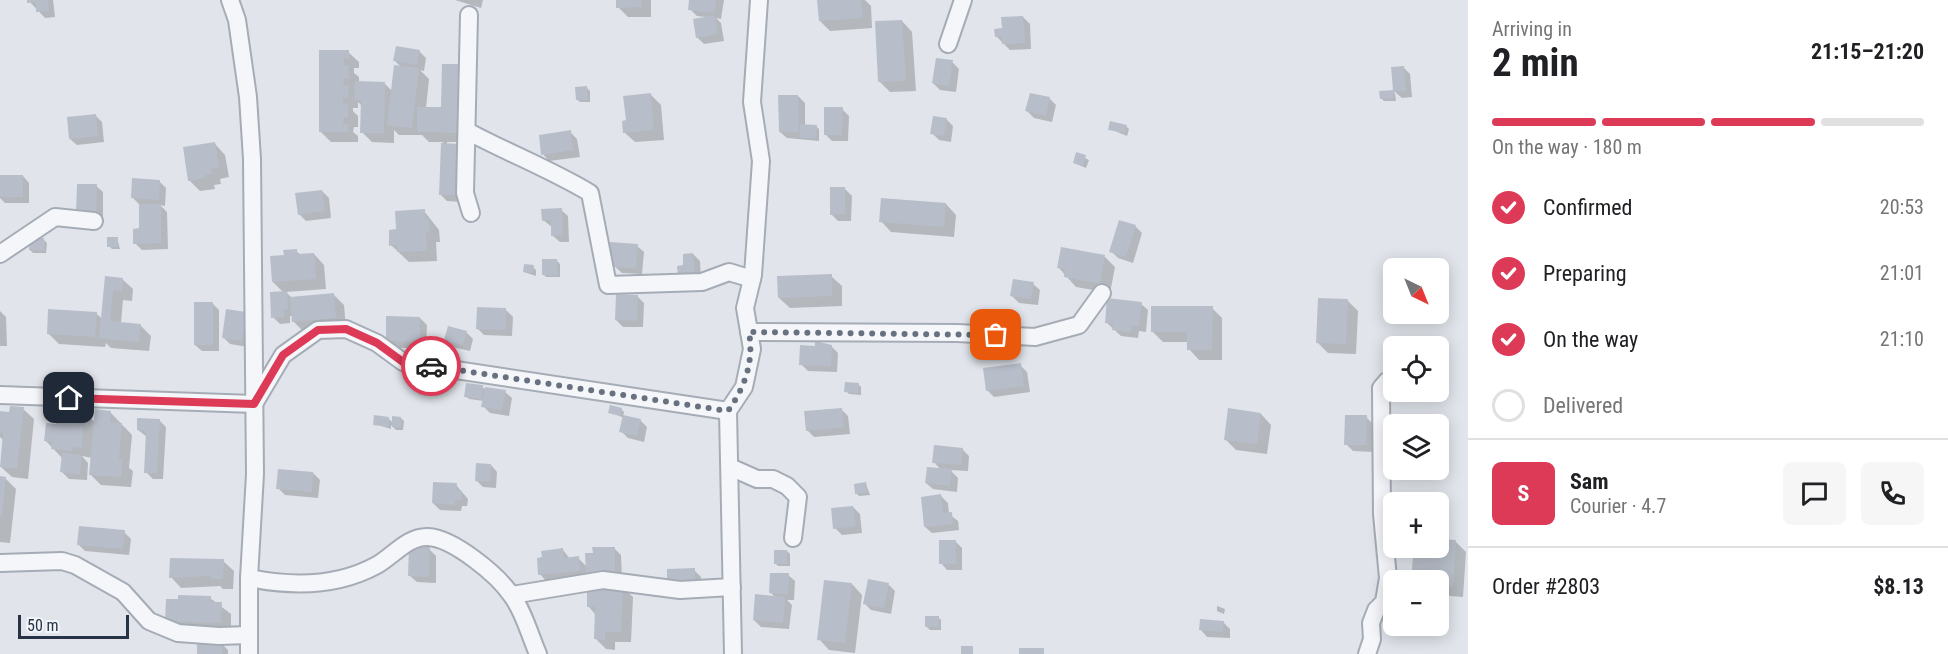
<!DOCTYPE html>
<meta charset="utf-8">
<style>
body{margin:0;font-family:"Roboto Condensed",sans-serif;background:#f6f6f6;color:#202124;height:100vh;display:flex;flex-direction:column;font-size:22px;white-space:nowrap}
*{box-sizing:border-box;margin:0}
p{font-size:20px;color:#757577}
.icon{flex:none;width:33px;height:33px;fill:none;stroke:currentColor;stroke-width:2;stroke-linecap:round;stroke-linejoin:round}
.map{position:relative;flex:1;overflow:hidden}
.sheet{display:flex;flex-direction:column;background:#fff;width:480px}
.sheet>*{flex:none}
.needle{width:39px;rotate:137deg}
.controls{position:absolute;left:1383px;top:258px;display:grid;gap:12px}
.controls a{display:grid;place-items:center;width:66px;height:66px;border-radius:9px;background:#fff;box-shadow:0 3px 15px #0003;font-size:30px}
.scale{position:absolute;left:18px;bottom:15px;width:111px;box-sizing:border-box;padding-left:6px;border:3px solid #273345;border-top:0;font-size:16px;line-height:21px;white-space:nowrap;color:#273345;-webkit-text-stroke:4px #f1f4f8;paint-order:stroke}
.pin{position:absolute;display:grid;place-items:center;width:51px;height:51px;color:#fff;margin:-26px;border-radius:12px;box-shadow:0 3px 9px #0006}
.courier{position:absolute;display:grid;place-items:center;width:60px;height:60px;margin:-30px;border:4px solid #dc3a56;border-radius:50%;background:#fff;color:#222;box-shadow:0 2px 8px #0007}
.overview em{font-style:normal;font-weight:700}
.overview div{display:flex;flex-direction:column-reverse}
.overview{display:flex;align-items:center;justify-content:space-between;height:102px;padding:0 24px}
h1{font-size:39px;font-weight:700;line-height:45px}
.bar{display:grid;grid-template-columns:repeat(4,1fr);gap:9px 6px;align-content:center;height:72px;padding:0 24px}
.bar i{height:8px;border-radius:4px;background:#e0e0e0}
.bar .active{background:#dc3a56}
.bar p{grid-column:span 4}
.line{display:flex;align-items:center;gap:15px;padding:0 24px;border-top:2px solid #e0e0e0}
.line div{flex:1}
.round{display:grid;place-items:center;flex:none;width:63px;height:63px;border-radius:9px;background:#f6f6f6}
ol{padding:0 24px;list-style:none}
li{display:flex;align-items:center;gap:18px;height:66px}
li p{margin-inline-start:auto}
li .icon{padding:6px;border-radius:50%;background:#dc3a56;color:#fff;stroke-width:4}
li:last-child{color:#757577}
li i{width:33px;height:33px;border:3px solid #e0e0e0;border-radius:50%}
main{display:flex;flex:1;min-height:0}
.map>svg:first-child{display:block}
.shadow{fill:#0003}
.building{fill:#b8bec9}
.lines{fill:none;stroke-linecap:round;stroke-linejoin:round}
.street-casing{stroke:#a5acb6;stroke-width:20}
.street{stroke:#f4f6f9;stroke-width:16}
.done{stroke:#68717f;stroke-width:6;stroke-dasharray:0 10.8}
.route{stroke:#dc3a56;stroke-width:8}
</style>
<main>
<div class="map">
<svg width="1468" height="654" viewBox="0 0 1468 654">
<rect width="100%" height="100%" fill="#e1e5eb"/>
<g class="shadow">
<path d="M28 0H53L55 17 45 18Z"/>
<path d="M455 0H483L481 8Z"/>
<path d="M617 0H651V17H628L618 7Z"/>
<path d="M691 0H724L721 19 716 18 721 23 724 41 704 44 697 37 706 17 697 16 690 9Z"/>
<path d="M818 0H865L871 6 872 28 830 31 820 21Z"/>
<path d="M1023 17 1030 24 1031 49 1010 50 996 36Z"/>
<path d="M902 21 912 32 916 91 890 92 880 82Z"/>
<path d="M419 51 426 58 424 71 420 70 429 79 426 108H443L469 142H447V145H458L462 202 447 201 440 194 443 142H429L422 135H399L394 130V143L372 142 362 132V106L358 102V108H353V111L358 116V127H354L353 132 358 136V142H331L320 131 321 52H348L359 62V68H354V73L359 77V83H384L392 91 401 67 395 61Z"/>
<path d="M952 62 959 69 956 92 940 90 933 83Z"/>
<path d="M1404 68 1410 74 1412 97 1402 98 1395 92 1396 101H1384L1381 98 1393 91 1395 94 1393 69Z"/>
<path d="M587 88 590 91V102H580L577 99Z"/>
<path d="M651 95 661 105 664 140 635 142 624 132 627 122Z"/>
<path d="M798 96 805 103V126H816L819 129V141L787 138 780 132Z"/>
<path d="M1049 98 1056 105 1052 122 1034 118 1027 111Z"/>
<path d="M842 109 849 116 848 141H832L825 134Z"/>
<path d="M95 115 102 122 104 142 77 145 70 139Z"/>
<path d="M946 119 953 126 951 142 939 140 932 133Z"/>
<path d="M1126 126 1129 129 1127 136 1110 129Z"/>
<path d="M570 132 577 139 580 157 549 161 543 154Z"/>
<path d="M215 144 225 155 229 177 220 179 221 184 214 185 215 189 200 191 189 180Z"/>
<path d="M1077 154 1089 160 1086 168 1074 163Z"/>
<path d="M0 176H23L29 183V203H5L0 198Z"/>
<path d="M159 181 166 188 165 206 160 205 167 212 168 249 142 250 135 243 141 230 140 205 133 198Z"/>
<path d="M96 186 103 192V219L85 218Z"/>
<path d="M845 189 852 196 851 221H838L831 214Z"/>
<path d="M322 191 329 198 331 218 306 221 299 214Z"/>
<path d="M946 204 956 215 954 237 891 232 881 221Z"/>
<path d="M561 210 568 216 569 242H560L553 236 552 227 543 220Z"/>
<path d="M424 211 439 230 440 242H436L437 261 409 262 391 245 398 231Z"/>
<path d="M1135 226 1142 233 1133 263 1118 258 1111 251Z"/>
<path d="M117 238 120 249H112L109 246Z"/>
<path d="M44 240 47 243 46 253H33L30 250Z"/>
<path d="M637 246 644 252 642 274 622 273 610 262Z"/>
<path d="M1062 249 1105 257 1115 267 1110 293 1076 287 1058 267Z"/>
<path d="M296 251 301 255 314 254 324 265 326 289 286 292 292 298 333 294 344 305 346 328 304 332 293 321V316H290V323L280 324 273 317 284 293 273 282 285 256Z"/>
<path d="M693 254 700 261 701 280 685 267Z"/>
<path d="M557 261 560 264V277H546L543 274Z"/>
<path d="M533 267 536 270V276L524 272Z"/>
<path d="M831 276 842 286V306L790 308 779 298Z"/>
<path d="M106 277 122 279 133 289 132 301 123 300 121 323 140 325 151 336 149 351 111 348 106 343 105 347 59 344 48 333 96 313 102 319Z"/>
<path d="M1033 284 1040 290 1038 305 1019 303 1012 296Z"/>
<path d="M637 296 644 303 643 327H623L616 320Z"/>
<path d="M1347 300 1358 311 1356 354 1328 353 1317 342Z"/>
<path d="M212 303 219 310V351H202L195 345Z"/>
<path d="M1141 304 1148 310 1146 332 1139 331 1138 338 1121 336 1106 322Z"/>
<path d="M1212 308 1222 318V360H1199L1189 349 1188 342H1163L1152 331Z"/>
<path d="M506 310 513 317 512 336 484 335 477 328Z"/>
<path d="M0 311 6 317 7 346H0Z"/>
<path d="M245 313 248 347 230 344 223 337Z"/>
<path d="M420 318 427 325 426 348H394L387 341Z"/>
<path d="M466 332 473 339 470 351 452 347 445 340Z"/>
<path d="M831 346 838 353 837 372 808 371 801 364Z"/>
<path d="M1020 365 1027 372 1030 392 994 397 987 390Z"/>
<path d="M858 384 861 387V395L849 394 846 391Z"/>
<path d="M482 387 486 390 505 392 512 398 509 416 490 413 483 406 484 401 469 399 466 396Z"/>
<path d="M23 409 34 419 28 479 12 477 1 467 4 441 0 437V413L10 414Z"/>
<path d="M621 409 624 412 623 417 640 420 647 427 644 442 628 438 621 431 624 418 610 412Z"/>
<path d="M841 409 848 416 850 434 814 437 807 430Z"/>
<path d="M110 412 132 435 129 468 133 471 131 487 101 485 90 474 92 458 82 456 88 463 87 480 69 479 62 472 63 459 45 440 59 426 51 418 88 416 95 422Z"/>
<path d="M1261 414 1271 425 1267 454 1236 450 1226 440Z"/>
<path d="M1366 417 1373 424V452L1353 451 1346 444Z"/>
<path d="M401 418 404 421 403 430H396L391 425V429L375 424 389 419 393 423Z"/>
<path d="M159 420 166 427 163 479H153L146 472 147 437 138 430Z"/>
<path d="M962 449 969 456 968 471 950 470 958 478 957 492 933 489 926 483 941 470 934 462Z"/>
<path d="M491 465 497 472 496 488 483 487 476 480Z"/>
<path d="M313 473 320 480 318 498 285 495 278 488Z"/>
<path d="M0 478H5L16 489 10 543 0 542Z"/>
<path d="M866 484 870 495 859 496 856 493Z"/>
<path d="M456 485 468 499 467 506H462L461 511 440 510 433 503Z"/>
<path d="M941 496 948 503 949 514 958 521 959 530 932 533 925 527Z"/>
<path d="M853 507 860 514 862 533 842 535 835 528Z"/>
<path d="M124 532 131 539 129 555 85 551 78 544Z"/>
<path d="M955 541 962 548V570H947L941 563Z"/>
<path d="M1456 542 1466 552 1463 597 1438 595V580L1413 578 1422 560 1423 548H1438Z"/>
<path d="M614 548 621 555 622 579 594 580 586 572V577L546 581 540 574 563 550 570 559 578 558 587 567Z"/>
<path d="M429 549 436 556V583L417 582 410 576Z"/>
<path d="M787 551 790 554V566H778L775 563Z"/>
<path d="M223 561 234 571 233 589H223L220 586 181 588 171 577Z"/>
<path d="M694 570 701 577V590H676Z"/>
<path d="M788 575 795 581 794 600H787L792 605 789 629 761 627 754 620 775 597 771 593Z"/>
<path d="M852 584 862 595 855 653 829 650 819 639Z"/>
<path d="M889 585 895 591 891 614 871 610 864 603Z"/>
<path d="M622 587 633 597 631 642H615V650L606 649 596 639V615L588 606Z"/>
<path d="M210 598 231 614V633L177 631 167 620Z"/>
<path d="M1217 606 1225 609 1224 614 1217 611Z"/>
<path d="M938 617 941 620V630H930L927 627Z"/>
<path d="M1223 622 1230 629V638L1207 637 1201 630Z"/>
<path d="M221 643 228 650V654H199Z"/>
</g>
<g class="building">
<path d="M27 0H48L49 11 36 12V2L27 3Z"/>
<path d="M616 0H641L642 7 616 8Z"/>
<path d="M689 0H716L714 13 688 10Z"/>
<path d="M817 0H861L863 18 819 21Z"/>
<path d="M715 15 718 34 696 38 693 19Z"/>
<path d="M1023 16 1025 43 1002 44 1001 36 995 37 994 29 1002 28 1001 17Z"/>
<path d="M902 20 906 81 878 82 875 21Z"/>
<path d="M396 46 420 50 417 65 393 61Z"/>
<path d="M319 50H349V59L344 58V65H349V78L343 79 344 85H349L348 98H343V104H348V117H344L343 124H348V132H319Z"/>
<path d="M936 58 953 60 949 86 932 83Z"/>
<path d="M442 64H460L459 133 417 132V107H441Z"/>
<path d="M394 65 419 68 412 128 387 125Z"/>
<path d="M1404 66 1406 91 1393 92 1394 98 1380 99 1379 91 1393 90 1391 67Z"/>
<path d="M355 81 385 82 384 133H360L361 100H354Z"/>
<path d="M587 86 588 100H576L575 87Z"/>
<path d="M651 93 654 130 623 133 622 121 626 120 623 96Z"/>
<path d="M1030 93 1050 97 1046 116 1025 111Z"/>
<path d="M778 95H798L799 132H779Z"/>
<path d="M824 107H843L842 135H824Z"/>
<path d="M96 114 98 136 69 139 67 117Z"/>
<path d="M933 116 947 118 944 136 930 134Z"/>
<path d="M1110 121 1127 125 1125 133 1108 130Z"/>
<path d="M800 124 817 125 816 138H800Z"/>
<path d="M571 130 573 150 541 155 539 135Z"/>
<path d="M215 142 219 167 210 169 212 174 205 175V178L188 181 183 147Z"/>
<path d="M441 143 459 144 456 195H439Z"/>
<path d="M1076 152 1086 155 1083 166 1073 163Z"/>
<rect x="0" y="175" width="23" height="22"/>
<path d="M132 178 160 180 159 200 131 198Z"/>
<path d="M77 184H97L96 212H76Z"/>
<path d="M830 187H845V214L830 215Z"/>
<path d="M322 190 325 211 298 215 295 193Z"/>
<path d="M881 198 946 203 944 227 879 222Z"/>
<path d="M139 204H161V243L133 244V229L139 228Z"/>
<path d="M562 208 563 235 551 236V220L542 221 541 209Z"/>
<path d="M425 209V218H429L430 231 426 232 427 251 397 252V245L389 246V230L396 229 395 211Z"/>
<path d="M1119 220 1136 225 1126 257 1109 252Z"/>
<rect x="107" y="237" width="11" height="10"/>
<path d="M30 238H44V251L29 250Z"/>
<path d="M610 242 638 244 636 268 614 267V263L608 262Z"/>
<path d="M1061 247 1105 255 1100 284 1064 277 1065 269 1057 268Z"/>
<path d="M297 249V254L314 253 316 279 272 282 270 256 284 255 283 250Z"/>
<path d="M693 253 695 274 678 275 677 266 683 265V254Z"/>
<path d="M542 259H557L558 275H542Z"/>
<path d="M524 264 534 265 533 273 523 272Z"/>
<path d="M832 274V296L778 298 777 276Z"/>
<path d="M105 276 123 278 122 291 113 290 110 321 141 324 139 342 99 338Z"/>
<path d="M1013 279 1034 282 1031 299 1010 296Z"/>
<path d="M287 291 288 309H284V317L271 318 270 292Z"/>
<path d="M334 293 336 318 292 322 290 297Z"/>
<path d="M616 294 638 295 637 321 615 320Z"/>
<path d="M1107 298 1142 302 1139 326 1132 325 1131 332 1112 330 1113 324 1105 323Z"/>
<path d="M1318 298 1348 299 1346 344 1316 343Z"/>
<rect x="194" y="302" width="19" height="43"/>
<path d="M1151 306H1213L1212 350H1187V332H1151Z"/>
<path d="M477 307 506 308V330L476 329Z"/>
<path d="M48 309 97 312 95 337 47 334Z"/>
<path d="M226 309 246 312 242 341 222 338Z"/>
<path d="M386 316 420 317V342L386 341Z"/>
<path d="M448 326 467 331 463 345 444 340Z"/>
<path d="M815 341 832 345 831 366 799 365 800 345 815 346Z"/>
<path d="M1021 363 1024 386 986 391 983 368Z"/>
<path d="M845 382 859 383 858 393 844 392Z"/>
<path d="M466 383 483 385 482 399 464 397Z"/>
<path d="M485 387 506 390 502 410 481 407Z"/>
<path d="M610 405 622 408 620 416 608 413Z"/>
<path d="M10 406 24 407 17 469 0 467 3 433H0V411L9 412Z"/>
<path d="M842 408 844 427 806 431 804 411Z"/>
<path d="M1228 408 1261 413 1257 444 1224 440Z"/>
<path d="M50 409 89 414 88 426H83L82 448 73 447 72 451 51 449 52 442 44 441 46 423 56 424V419L49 418Z"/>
<path d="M95 409 111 411 110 422 122 423 119 459H123L121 477 89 475Z"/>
<path d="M374 415 389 417 388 427 373 425Z"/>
<path d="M623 415 641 419 637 436 619 432Z"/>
<path d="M1345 415H1367L1366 445H1344Z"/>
<path d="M392 416 401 417V427H392Z"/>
<path d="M137 418 160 419 157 473H144L146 431 137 430Z"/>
<path d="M934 445 963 448 961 465 932 463Z"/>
<path d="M62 453 82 455 80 474 60 472Z"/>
<path d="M476 463 491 464 490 482 475 481Z"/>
<path d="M927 467 952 469 950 486 925 483Z"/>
<path d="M278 469 313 472 312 492 276 489Z"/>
<path d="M0 476 6 477 2 517H0Z"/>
<path d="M433 482 457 483 456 490 462 491 461 500H455V505L432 503Z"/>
<path d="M866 482 868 492 855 494 854 484Z"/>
<path d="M941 494 943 513 952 512 953 524 924 527 921 497Z"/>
<path d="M853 506 856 526 833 529 831 508Z"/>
<path d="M79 526 125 530 123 549 77 545Z"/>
<path d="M1438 539 1456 540 1453 587 1438 586V580L1411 579 1413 557 1420 558 1421 548H1438Z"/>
<rect x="939" y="540" width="17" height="24"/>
<path d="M409 547H430L429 577 408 576Z"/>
<path d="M592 547H615V573L586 574 585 553H593Z"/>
<path d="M563 548 564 558 579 556 580 571 538 575 537 558 542 557 541 551Z"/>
<rect x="774" y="550" width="13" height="14"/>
<path d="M170 558 224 559 223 579H211V576L169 578Z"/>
<path d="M695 568V583L667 584V569Z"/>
<path d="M770 573H789L788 594 769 593Z"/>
<path d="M868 579 889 583 884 608 863 604Z"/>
<path d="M824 580 852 583 845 643 817 640Z"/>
<path d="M595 585H623L621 632H605V640L594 639 595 607H587V591H595Z"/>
<path d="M755 594 785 597 783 623 753 620Z"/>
<path d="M178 595 211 596V602H222L221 623 165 621 166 599H178Z"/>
<rect x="925" y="616" width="14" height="11"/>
<path d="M1200 619 1224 621 1223 632 1199 630Z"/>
<path d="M222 641V654H197V642Z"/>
<rect x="961" y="646" width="12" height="8"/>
<rect x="1019" y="648" width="25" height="6"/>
</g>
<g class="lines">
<defs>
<g id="street">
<path d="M230 0 237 20 248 97 252 159 255 474 249 578V654"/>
<path d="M469 15 465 193 471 213"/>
<path d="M948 44 963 0"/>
<path d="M467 131C508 153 550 169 590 193L608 285 702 282 729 272 752 279"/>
<path d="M0 254 55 217 94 221"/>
<path d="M749 332 957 333 1035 337 1079 325 1102 293"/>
<path d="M0 395 254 404 283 355 318 330 346 329 377 343 403 362 728 411"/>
<path d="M730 467 757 479H773L787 486 798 497 793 538"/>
<path d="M0 563 62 561 75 565 123 592 149 621 178 633 219 636 249 635"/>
<path d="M249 578C293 587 337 587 377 565 393 556 408 536 428 537 453 538 498 575 512 596 524 612 530 636 538 654"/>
<path d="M512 595 603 580 680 590 732 587"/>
<path d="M733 654 728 411 744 387 752 349 745 308 753 275 761 161 752 102 759 0"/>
<path d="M1367 654 1372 639 1371 623 1376 610 1384 602 1388 578 1382 514 1381 388 1387 381 1394 379"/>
</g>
</defs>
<use href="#street" class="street-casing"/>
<use href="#street" class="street"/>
</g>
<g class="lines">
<path class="done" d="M431 366 728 411C745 387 754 362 749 332L996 335"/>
<path class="route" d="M69 398 254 404 283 355 318 330 346 329 377 343 403 362 431 366"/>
</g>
</svg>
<div class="controls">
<a><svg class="needle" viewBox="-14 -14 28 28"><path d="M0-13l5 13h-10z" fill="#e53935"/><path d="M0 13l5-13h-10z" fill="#757577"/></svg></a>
<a><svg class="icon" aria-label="locate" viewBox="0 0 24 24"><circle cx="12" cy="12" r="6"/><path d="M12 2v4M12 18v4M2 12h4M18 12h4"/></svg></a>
<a><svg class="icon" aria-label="layers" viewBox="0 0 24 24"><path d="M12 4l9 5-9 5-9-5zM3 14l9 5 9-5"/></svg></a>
<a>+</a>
<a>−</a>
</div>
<div class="scale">50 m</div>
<div class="pin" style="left:996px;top:335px;background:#ea580c"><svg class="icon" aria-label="bag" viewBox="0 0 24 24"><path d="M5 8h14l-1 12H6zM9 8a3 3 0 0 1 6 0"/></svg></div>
<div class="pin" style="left:69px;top:398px;background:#1f2937"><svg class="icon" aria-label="home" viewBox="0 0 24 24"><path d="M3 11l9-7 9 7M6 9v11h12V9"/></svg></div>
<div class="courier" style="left:431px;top:366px"><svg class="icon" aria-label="car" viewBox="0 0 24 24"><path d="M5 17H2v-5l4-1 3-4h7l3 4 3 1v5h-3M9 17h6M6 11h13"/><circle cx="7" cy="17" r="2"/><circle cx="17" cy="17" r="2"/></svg></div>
</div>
<section class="sheet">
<div class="overview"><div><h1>2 min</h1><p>Arriving in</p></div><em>21:15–21:20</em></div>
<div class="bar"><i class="active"></i><i class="active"></i><i class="active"></i><i></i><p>On the way · 180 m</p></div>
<ol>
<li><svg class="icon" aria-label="check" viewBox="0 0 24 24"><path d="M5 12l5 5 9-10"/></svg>Confirmed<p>20:53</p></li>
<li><svg class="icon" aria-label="check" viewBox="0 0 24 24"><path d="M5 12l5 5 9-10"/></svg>Preparing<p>21:01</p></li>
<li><svg class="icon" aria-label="check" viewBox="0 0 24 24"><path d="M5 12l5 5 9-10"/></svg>On the way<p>21:10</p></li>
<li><i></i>Delivered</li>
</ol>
<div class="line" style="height:108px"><b class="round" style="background:#dc3a56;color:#fff">S</b><div><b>Sam</b><p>Courier · 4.7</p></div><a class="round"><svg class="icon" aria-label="chat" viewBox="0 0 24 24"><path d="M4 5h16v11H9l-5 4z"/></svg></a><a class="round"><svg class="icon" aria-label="phone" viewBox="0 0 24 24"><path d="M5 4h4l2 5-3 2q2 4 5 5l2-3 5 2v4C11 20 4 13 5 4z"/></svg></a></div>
<div class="line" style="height:78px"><div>Order #2803</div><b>$8.13</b></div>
</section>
</main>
